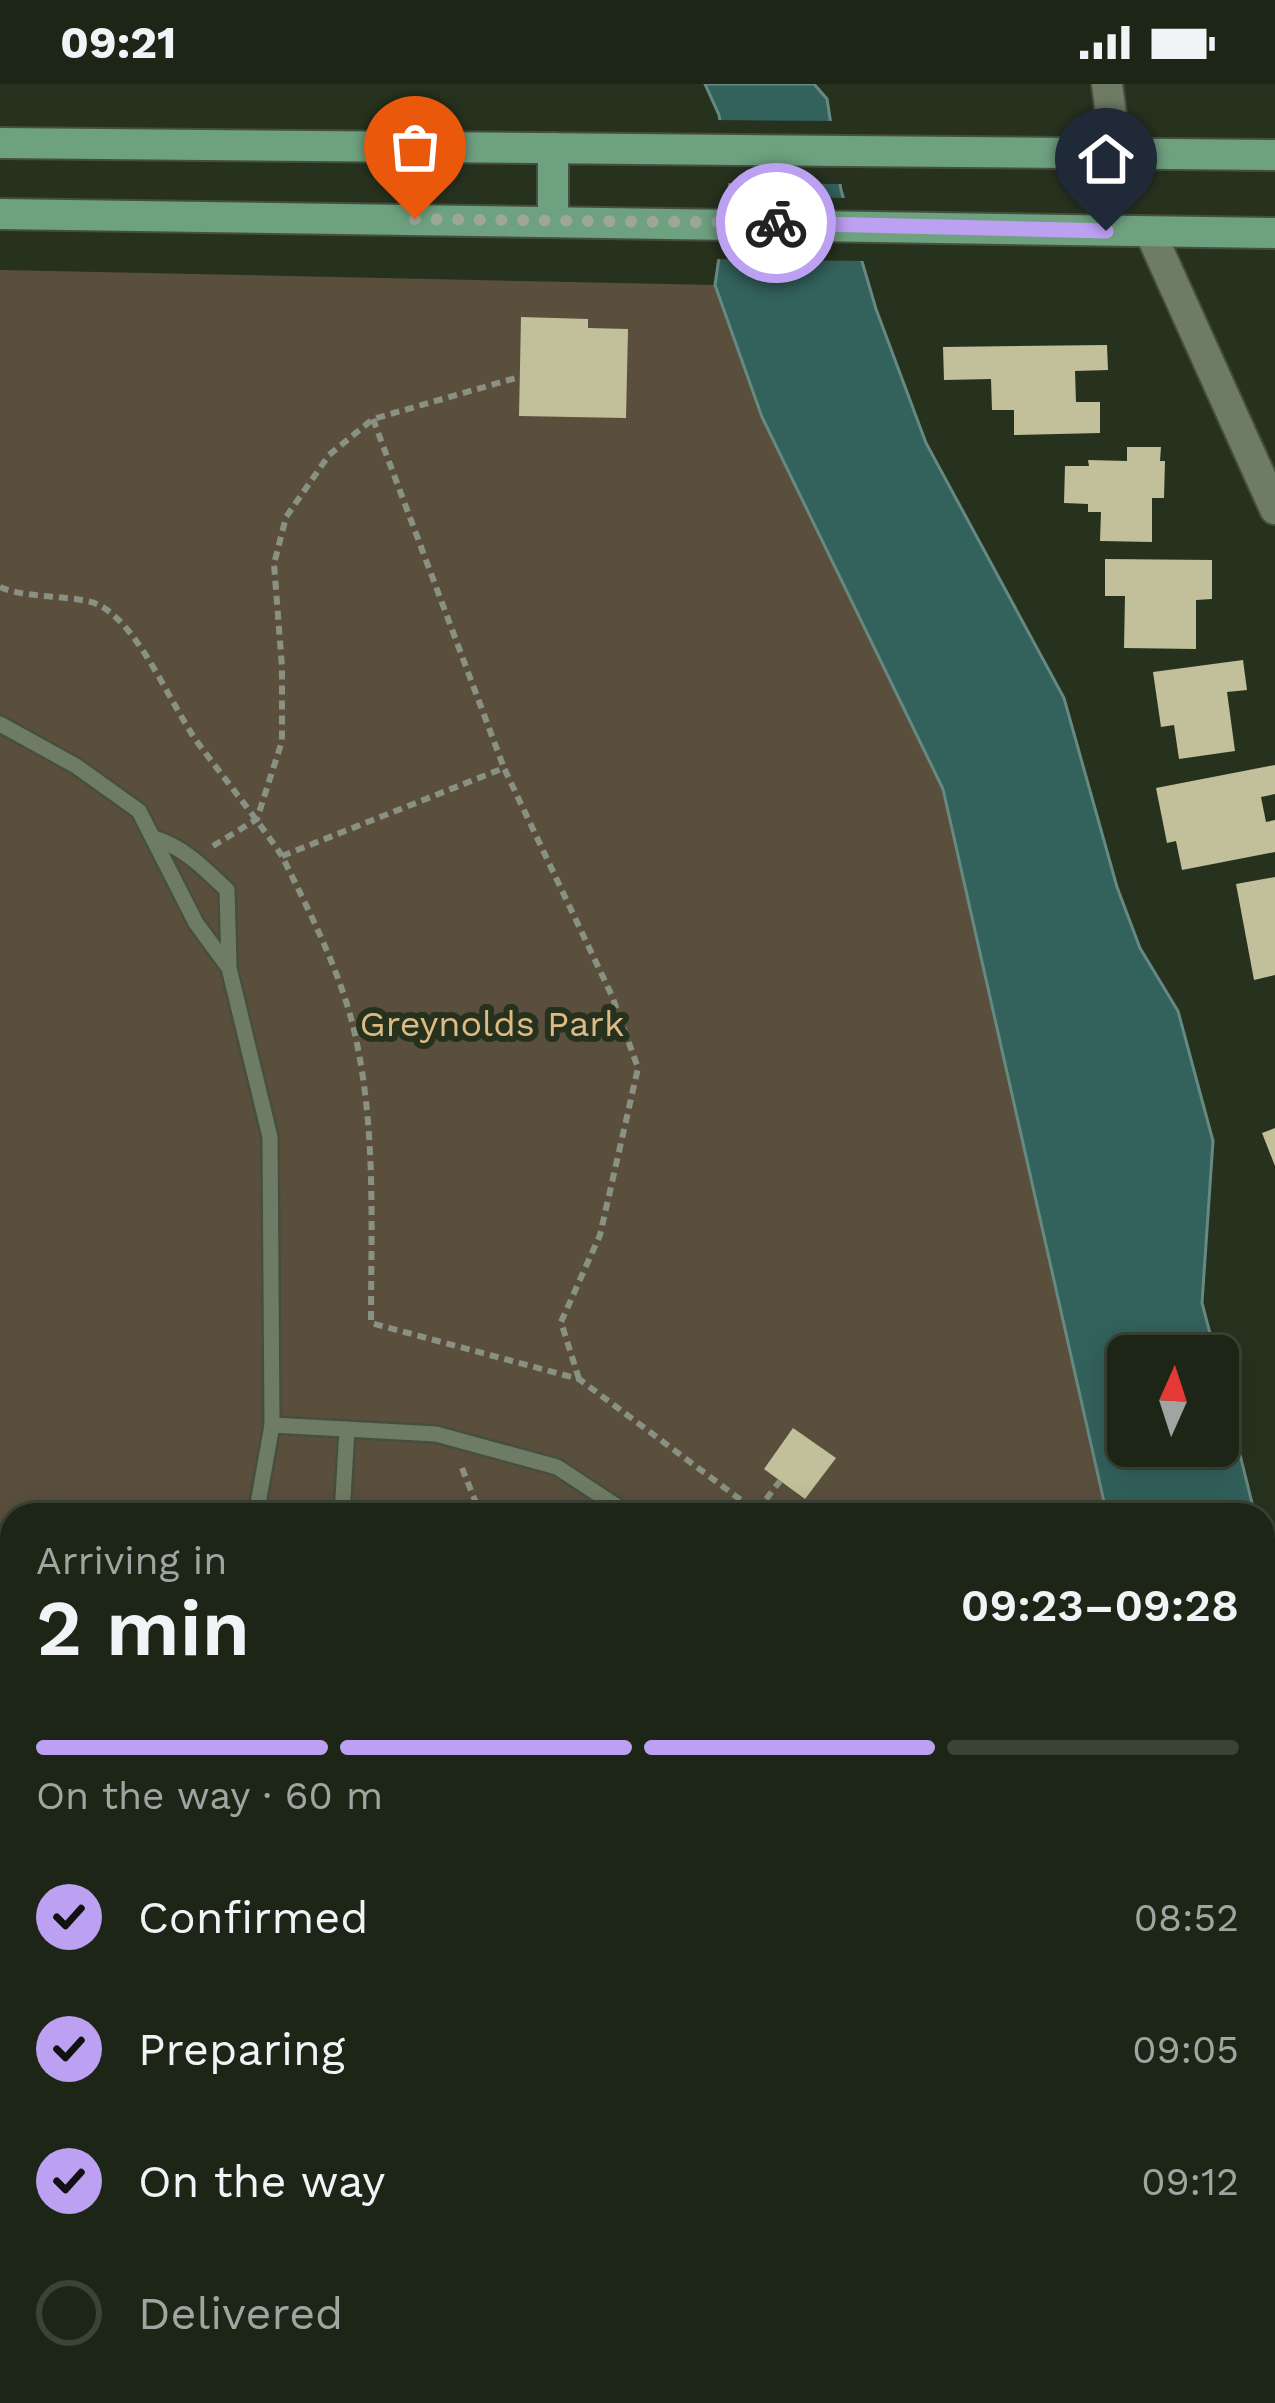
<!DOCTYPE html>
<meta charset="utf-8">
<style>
body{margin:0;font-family:"Work Sans",sans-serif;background:#252e1f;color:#f1f3f6;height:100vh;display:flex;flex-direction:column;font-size:45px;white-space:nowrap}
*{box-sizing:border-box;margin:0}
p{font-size:39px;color:#a0a5a1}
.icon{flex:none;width:66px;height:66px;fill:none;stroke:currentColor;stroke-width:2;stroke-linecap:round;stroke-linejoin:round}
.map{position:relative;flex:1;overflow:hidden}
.sheet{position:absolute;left:0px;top:1419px;width:1275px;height:900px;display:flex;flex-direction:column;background:#1d2616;border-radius:36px 36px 0 0;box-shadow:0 6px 30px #0003,0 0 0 3px #3b4335}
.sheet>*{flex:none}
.needle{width:78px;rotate:3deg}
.controls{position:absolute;left:1107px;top:1251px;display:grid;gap:24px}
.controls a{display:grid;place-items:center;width:132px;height:132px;border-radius:18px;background:#1d2616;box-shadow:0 6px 30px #0003,0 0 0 3px #3b4335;font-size:60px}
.pin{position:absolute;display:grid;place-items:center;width:102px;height:102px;color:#fff;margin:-123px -51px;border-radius:50% 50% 50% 0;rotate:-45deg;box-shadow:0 0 12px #0007}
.pin .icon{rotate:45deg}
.courier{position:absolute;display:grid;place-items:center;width:120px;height:120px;margin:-60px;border:9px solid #bca0f2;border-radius:50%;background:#fff;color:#222;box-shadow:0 3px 15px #0007}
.summary em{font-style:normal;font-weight:600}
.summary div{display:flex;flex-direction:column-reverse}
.summary{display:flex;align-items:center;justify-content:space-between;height:204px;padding:0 36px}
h1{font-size:78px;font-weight:600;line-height:90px}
.bar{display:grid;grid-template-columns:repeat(4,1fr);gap:18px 12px;align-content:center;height:144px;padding:0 36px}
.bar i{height:15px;border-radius:9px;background:#3b4335}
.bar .on{background:#bca0f2}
.bar p{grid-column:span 4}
ol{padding:0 36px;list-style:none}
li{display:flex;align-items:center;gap:36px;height:132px}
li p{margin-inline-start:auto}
li .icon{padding:12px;border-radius:50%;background:#bca0f2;color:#111;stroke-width:4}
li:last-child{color:#a0a5a1}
li i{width:66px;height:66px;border:6px solid #3b4335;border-radius:50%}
.status{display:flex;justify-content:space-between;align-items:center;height:84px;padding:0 60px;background:#1d2616;direction:ltr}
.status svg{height:33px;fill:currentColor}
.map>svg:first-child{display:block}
.green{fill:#5a4f3d}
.water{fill:#33615c;stroke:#668982;stroke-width:3}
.pier{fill:#27321e}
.building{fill:#c2c09a}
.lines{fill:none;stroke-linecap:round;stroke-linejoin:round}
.lane-casing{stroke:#464f3e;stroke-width:20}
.street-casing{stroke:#464f3e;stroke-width:34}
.primary-casing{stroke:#464f3e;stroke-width:34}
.path{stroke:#899282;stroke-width:6;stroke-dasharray:9 6;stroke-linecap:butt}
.lane{stroke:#6f7c65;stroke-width:15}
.street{stroke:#6f7c65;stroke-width:30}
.primary{stroke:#6ea17f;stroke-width:30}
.done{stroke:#9ea698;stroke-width:12;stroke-dasharray:0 21.6}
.route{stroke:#bca0f2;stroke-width:15}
.labels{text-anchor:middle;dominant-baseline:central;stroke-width:12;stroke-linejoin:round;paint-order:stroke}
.park-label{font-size:36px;fill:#deba84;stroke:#27321e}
</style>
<div class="status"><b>09:21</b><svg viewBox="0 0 49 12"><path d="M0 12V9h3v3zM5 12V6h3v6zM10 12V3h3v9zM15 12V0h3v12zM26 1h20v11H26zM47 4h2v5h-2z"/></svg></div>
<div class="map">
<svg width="1275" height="2319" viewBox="0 0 1275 2319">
<rect width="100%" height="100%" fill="#27321e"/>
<path class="green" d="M0 186 715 201 762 333 943 705 1107 1431H12V2307H1263V1702L1275 1717V2319H0Z"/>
<g class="water">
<path d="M705 0H814L827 15 841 106 876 225 926 359 1064 614 1117 803 1140 864 1178 927 1213 1057 1202 1219 1216 1272H1128V1362H1218V1282L1255 1431H1107L943 705 762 333 715 201 730 98 719 31Z"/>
<path d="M1263 1445 1275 1466V1717L1263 1702Z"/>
</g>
<g class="pier">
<path d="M714 36 836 37 846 100 724 99Z"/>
<path d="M722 112 849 114 868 177 713 175Z"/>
</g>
<g class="building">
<path d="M521 233 588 235V244L628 245 626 334 519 332Z"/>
<path d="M1107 261 1108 286 1075 287 1076 318H1100V349L1014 351V326H992L991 295 944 296 943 263Z"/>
<path d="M1127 363H1161L1160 377H1165L1164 414H1152V458L1100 457 1101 428H1088V420L1064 419 1065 382H1089L1088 376 1127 377Z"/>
<path d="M1105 475 1212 476V515L1196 516V565L1124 564 1125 512H1105Z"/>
<path d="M1243 576 1247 606 1227 608 1235 667 1179 675 1174 641 1161 643 1153 588Z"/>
<path d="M1275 681V710L1261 713 1266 738 1275 736V768L1182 786 1176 757 1167 759 1156 704Z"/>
<path d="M1275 793V891L1254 896 1236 800Z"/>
<path d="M1275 1044V1082L1262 1049Z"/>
<path d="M793 1344 836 1374 805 1415 764 1385Z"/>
</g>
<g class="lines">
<defs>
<g id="lane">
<path d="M0 640 76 682 139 727 196 839 229 884 270 1053 272 1341"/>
<path d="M154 754C185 764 204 784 227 806L229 881"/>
<path d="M256 1431 272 1341 436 1350 557 1383 630 1431"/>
<path d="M342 1431 347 1345"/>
<path d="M1263 1874 1275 1882"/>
<path d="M43 2319 47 2307"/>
<path d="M154 2319 158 2307"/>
</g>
<g id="street">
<path d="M1107 0 1116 69"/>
<path d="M1150 148 1275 425"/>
</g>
<g id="primary">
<path d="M0 59 1275 71"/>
<path d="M0 130 1275 149"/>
<path d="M553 137V64"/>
</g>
</defs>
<use href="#lane" class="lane-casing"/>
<use href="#street" class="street-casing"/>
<use href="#primary" class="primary-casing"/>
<g class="path">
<path d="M373 335 504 684"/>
<path d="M0 503C30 516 80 510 101 522 141 545 170 620 198 659 226 697 255 732 282 772"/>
<path d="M213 762 257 735 282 657V583L274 480 286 433 329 371 373 335 519 293"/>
<path d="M579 1295 561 1238 600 1151 638 984 612 912 504 684 282 772C308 825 335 877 351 934 377 1034 371 1137 371 1239L579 1295 761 1431"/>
<path d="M462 1384 481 1431"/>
<path d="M757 1427 780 1397"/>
<path d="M768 2319V2307"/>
<path d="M1098 2319 1100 2307"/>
</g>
<use href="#lane" class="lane"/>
<use href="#street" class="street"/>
<use href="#primary" class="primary"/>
</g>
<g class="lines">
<path class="done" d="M415 135 776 139"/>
<path class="route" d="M776 139 1106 147"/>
</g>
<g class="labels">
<g class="park-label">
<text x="492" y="940">Greynolds Park</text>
</g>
</g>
</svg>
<div class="controls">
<a><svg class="needle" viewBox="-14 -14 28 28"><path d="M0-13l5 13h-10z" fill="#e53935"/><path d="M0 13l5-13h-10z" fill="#a0a5a1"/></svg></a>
</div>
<div class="pin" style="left:415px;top:135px;background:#ea580c"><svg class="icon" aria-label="bag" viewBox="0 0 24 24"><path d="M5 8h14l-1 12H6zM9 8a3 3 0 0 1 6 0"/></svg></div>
<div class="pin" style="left:1106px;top:147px;background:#1f2937"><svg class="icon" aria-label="home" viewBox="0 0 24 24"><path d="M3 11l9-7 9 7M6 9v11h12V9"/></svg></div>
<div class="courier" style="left:776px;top:139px"><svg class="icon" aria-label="bike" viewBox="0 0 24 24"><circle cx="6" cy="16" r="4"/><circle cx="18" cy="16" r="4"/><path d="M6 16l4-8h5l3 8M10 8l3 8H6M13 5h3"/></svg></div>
<section class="sheet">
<div class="summary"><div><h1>2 min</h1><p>Arriving in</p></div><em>09:23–09:28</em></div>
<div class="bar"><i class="on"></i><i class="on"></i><i class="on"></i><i></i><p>On the way · 60 m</p></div>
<ol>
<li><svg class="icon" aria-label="check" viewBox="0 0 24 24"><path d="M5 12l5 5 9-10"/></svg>Confirmed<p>08:52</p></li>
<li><svg class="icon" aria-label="check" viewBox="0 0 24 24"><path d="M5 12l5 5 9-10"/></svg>Preparing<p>09:05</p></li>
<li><svg class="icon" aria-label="check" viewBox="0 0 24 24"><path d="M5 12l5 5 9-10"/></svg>On the way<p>09:12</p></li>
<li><i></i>Delivered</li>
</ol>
</section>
</div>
